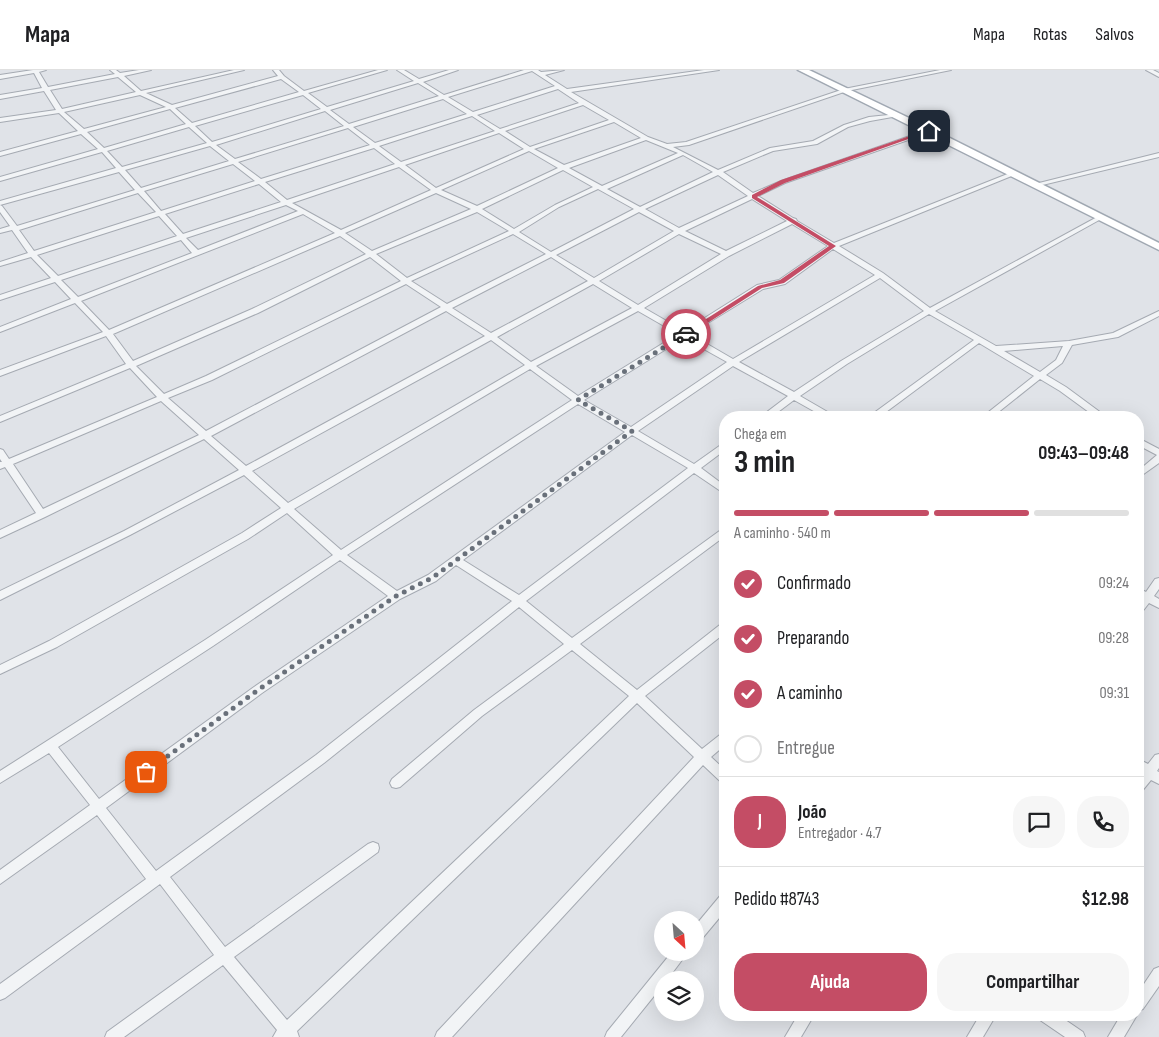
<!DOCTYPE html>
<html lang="pt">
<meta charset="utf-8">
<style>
body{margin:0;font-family:"Sofia Sans Condensed",sans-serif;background:#f6f6f6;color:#202124;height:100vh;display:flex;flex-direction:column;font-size:19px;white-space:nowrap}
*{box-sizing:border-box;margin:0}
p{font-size:16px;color:#757577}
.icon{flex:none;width:28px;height:28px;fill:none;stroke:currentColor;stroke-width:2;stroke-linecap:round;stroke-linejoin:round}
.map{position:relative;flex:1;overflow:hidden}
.drawer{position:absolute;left:719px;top:341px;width:425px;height:610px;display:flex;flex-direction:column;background:#fff;border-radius:20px;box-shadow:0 5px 20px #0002}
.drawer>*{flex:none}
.needle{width:32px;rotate:154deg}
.tools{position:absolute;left:654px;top:841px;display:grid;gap:10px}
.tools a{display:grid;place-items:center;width:50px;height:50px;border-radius:50%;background:#fff;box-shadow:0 5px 20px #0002;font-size:25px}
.pin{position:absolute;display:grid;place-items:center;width:42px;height:42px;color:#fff;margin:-21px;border-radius:10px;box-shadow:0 2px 8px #0006}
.courier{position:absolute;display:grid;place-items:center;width:50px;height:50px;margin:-25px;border:4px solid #c44d65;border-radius:50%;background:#fff;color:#222;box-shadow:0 1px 6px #0007}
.summary em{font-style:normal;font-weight:700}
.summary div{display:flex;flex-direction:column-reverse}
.summary{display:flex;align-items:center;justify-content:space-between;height:85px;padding:0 15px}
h1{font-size:32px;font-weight:700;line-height:38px}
.bar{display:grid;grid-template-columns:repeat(4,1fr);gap:8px 5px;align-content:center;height:60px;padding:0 15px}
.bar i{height:6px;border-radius:4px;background:#e0e0e0}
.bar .selected{background:#c44d65}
.bar p{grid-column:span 4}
.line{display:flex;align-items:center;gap:12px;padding:0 15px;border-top:1px solid #e0e0e0}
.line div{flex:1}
.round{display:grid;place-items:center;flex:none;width:52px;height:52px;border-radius:20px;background:#f6f6f6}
ol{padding:0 15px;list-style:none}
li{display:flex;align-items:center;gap:15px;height:55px}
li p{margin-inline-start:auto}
li .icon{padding:5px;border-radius:50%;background:#c44d65;color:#fff;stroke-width:4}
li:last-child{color:#757577}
li i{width:28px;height:28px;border:2px solid #e0e0e0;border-radius:50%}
.primary-button{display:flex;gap:10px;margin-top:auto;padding:10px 15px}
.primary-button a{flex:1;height:58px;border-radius:20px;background:#c44d65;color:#fff;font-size:20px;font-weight:700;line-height:58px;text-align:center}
.primary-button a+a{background:#f6f6f6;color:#202124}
header{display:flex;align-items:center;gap:30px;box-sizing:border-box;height:70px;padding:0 25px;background:#fff;border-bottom:1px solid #e0e0e0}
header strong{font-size:24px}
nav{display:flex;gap:28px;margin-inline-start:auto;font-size:18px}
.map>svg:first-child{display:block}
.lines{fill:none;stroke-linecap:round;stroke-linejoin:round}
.street-casing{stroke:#a5aab2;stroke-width:2}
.primary-casing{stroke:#a0a8b2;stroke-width:3}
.street{fill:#f2f4f6;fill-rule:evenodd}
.primary{fill:#fff;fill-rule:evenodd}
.route{fill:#c44d65}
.done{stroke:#69707a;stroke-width:5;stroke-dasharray:0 9}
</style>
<header>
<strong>Mapa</strong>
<nav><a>Mapa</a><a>Rotas</a><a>Salvos</a></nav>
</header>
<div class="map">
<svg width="1159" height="967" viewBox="0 0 1159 967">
<rect width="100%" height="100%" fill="#e0e3e8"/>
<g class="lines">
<defs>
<g id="street">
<path d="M33 0H46L39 2 48 17 115 4 110 0H116L120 3 139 0H151L124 6 141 21 234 0H244L146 23 172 35 278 6 273 0H279L284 6 304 21 378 0H387L308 23 327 37 414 11 397 0H404L419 9 449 0H458L423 12 444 25 524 0H538L541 2 564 0 545 5 567 19 704 0H719L571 22 648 67 667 74 686 72 844 19 940 0H951L847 21 689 75 673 77 718 100 770 78 813 71 844 55 869 47 898 44V46L870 51 848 57 817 74 773 81 723 102 753 123 781 111 927 60H931V62L785 113 758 126 793 148 796 149 797 151 834 173 1010 103H1014V105L839 176 883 203 930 238 1099 146 1101 147V149L935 241 996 276 1069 271 1113 263 1159 241V246L1118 267 1072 275 1062 293 1046 305 1066 317 1108 348H1097L1060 321 1040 309 991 348H981L1034 306 979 273 878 348H867L974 270 929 244 847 294 800 326 838 348H826L794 330 770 348H759L788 326 733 296 638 361 694 394 725 372V380L701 398 725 416V424L694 403 526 531 572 568 725 457V466L580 574 637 620 721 554 725 553V563L645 626 702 679 721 664 725 663V675L711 687 725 700V713L721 712 703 695 452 967H435L437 962 694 687 637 633 297 961 299 967H273L277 960 223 895 124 967H105L107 962 214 885 160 814 5 928 0 930V914L146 809 97 745 0 814V800L90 735 49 683 0 713V701L205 570 333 485 287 443 248 469 57 577 0 604V595L49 571 242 463 281 438 244 405 130 465 0 530V521L124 461 239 400 204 369 45 447 0 468V460L36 443 5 397 0 399V392H2L0 389V379L3 380 9 389 157 327 130 298 0 352V346L126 294 106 266 0 306V300L103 262 75 233 0 262V257L71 229 55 212 0 230V225L51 208 31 187 0 196V192L28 183 12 160 0 163V159L10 156 0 142V131L116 98 102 82 0 111V107L98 79 81 64 0 86V82L78 61 59 43 0 52V48L56 40 44 21 0 29V25L42 18 34 3 0 9V5ZM532 1 555 16 473 42 448 27ZM118 7 136 22 62 39 50 20ZM281 9 299 22 192 53 175 38ZM418 13 439 26 349 54 330 40ZM558 19 579 33 500 59 477 45ZM140 25 166 37 84 59 64 42ZM303 25 321 39 212 72 195 56ZM443 29 467 44 375 73 353 57ZM583 35 609 50 530 77 505 61ZM170 39 186 54 104 78 87 62ZM325 41 344 56 235 89 216 75ZM472 46 495 61 401 92 379 76ZM614 52 641 68 564 95 534 79ZM189 57 207 73 122 97 107 81ZM348 58 370 75 261 109 238 92ZM499 63 524 79 436 118 405 95ZM646 70 678 83 602 116 569 98ZM210 76 229 91 141 118 125 100ZM374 78 395 94 287 130 265 112ZM529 81 558 98 477 136 441 120ZM683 85 713 102 640 137 607 119ZM233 94 255 111 161 141 144 121ZM399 97 431 120 341 160 292 133ZM563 100 593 117 555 135 514 159 482 139ZM119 102 135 120 17 156 2 136 0 135ZM718 105 748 126 679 158 645 139ZM259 114 281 132 183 164 165 144ZM598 119 634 139 551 182 519 162 559 137ZM138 123 156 142 34 181 19 160ZM436 123 471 139 372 181 345 163ZM752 129 787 151 726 181 685 161ZM286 135 298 141 198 180 186 168ZM477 142 509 161 407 208 376 184ZM639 142 674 161 594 208 556 185ZM303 144 335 163 109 260 81 231ZM159 146 177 166 58 206 37 185ZM792 154 828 176 779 210 757 215 684 261 644 238 729 186ZM513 164 546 184 447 234 411 211ZM679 164 721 184 638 235 599 211ZM340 166 366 184 252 239 133 291 113 264ZM181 170 192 183 78 227 61 210ZM833 179 875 205 733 289 690 264 763 219 785 214ZM370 187 401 211 206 306 164 324 136 296 258 243ZM551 187 588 211 491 263 452 238ZM880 208 924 241 841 291 794 322 739 292ZM406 214 441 237 206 361 168 328 212 310ZM593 214 632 238 531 292 497 267ZM446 241 485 266 246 396 211 366ZM638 241 678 264 578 326 536 296ZM684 268 727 292 631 357 584 330ZM491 270 525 295 288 433 252 401ZM1063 276 1056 290 1040 302 1004 281ZM530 299 572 330 341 480 294 439ZM161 331 199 365 43 439 13 394ZM578 334 625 362 428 505 397 521 347 485ZM632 365 688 398 519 525 463 490ZM340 490 388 526 254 617 99 729 58 677 213 576ZM456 495 512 531 316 685 156 801 106 738 262 623 400 529 436 511ZM519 537 564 574 474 640 392 709 390 713 392 717 396 718 400 717 482 646 572 580 629 626 287 950 234 887 378 782 379 778 378 774 373 772 368 774 225 877 170 807 324 693Z"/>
<path d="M1146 0H1153L1159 3V7Z"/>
<path d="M1159 83V87L1034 117 1031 115Z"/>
<path d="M1138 368 1159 379V393L1138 408V401L1157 385 1138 375Z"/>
<path d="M1159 508V519L1154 526 1159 529V538L1149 533 1142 542 1138 543V532L1140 528 1138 527V518L1146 522 1155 509Z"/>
<path d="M1159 684V698L1157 701 1159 702V714L1151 710 1142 721 1138 722V708L1141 703 1138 700V689L1148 694 1155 685Z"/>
<path d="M725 825V841L700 871 695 873V856L720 826Z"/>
<path d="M672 882H688L667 910H662V916L621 967H605L607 962Z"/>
<path d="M1159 897V916L1143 939 1138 941V923L1154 899Z"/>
<path d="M798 945H814L801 967H785Z"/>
<path d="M980 945H996L983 967H967Z"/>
<path d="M1038 945H1058L1083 962 1085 967H1065L1040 950Z"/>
<path d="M1121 945H1137L1124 967H1108Z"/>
</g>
<path id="primary" d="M798 0H809L932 59 1159 173V180Z"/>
</defs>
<use href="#street" class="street-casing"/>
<use href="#primary" class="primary-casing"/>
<use href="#street" class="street"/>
<use href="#primary" class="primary"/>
</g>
<path class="route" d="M927 60 931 61 785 113 757 127 836 176 784 213 762 218 689 265H684V263L758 216 780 210 829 176 752 128V125L781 110Z"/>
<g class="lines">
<path class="done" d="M146 702 258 620 396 526 432 508 632 361 578 330 686 264"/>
</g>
</svg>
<div class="tools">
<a><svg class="needle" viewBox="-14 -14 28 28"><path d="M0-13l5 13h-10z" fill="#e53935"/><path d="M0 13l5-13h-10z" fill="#757577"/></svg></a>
<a><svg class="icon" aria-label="layers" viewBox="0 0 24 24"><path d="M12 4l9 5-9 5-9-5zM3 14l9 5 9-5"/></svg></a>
</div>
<div class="pin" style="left:146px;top:702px;background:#ea580c"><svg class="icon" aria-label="bag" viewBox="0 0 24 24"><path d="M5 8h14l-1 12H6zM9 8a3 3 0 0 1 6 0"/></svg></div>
<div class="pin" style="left:929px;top:61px;background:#1f2937"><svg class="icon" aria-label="home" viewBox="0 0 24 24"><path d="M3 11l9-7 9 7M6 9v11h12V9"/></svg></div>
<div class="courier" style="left:686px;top:264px"><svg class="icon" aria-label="car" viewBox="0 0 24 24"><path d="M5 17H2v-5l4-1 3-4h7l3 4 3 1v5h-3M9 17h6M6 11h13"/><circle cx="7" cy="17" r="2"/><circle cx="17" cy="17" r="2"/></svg></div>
<section class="drawer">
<div class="summary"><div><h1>3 min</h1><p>Chega em</p></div><em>09:43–09:48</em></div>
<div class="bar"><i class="selected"></i><i class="selected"></i><i class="selected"></i><i></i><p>A caminho · 540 m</p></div>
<ol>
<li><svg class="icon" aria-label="check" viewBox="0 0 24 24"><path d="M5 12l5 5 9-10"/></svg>Confirmado<p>09:24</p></li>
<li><svg class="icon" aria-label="check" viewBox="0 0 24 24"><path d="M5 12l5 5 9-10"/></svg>Preparando<p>09:28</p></li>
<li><svg class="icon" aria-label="check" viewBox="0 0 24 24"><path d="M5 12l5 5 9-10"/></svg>A caminho<p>09:31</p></li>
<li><i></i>Entregue</li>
</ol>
<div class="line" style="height:90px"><b class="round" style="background:#c44d65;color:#fff">J</b><div><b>João</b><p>Entregador · 4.7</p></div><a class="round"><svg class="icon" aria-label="chat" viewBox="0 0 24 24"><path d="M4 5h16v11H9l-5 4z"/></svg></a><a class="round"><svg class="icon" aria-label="phone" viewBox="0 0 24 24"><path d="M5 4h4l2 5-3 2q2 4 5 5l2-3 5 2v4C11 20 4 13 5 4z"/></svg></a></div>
<div class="line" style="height:65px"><div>Pedido #8743</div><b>$12.98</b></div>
<div class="primary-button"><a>Ajuda</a><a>Compartilhar</a></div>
</section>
</div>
